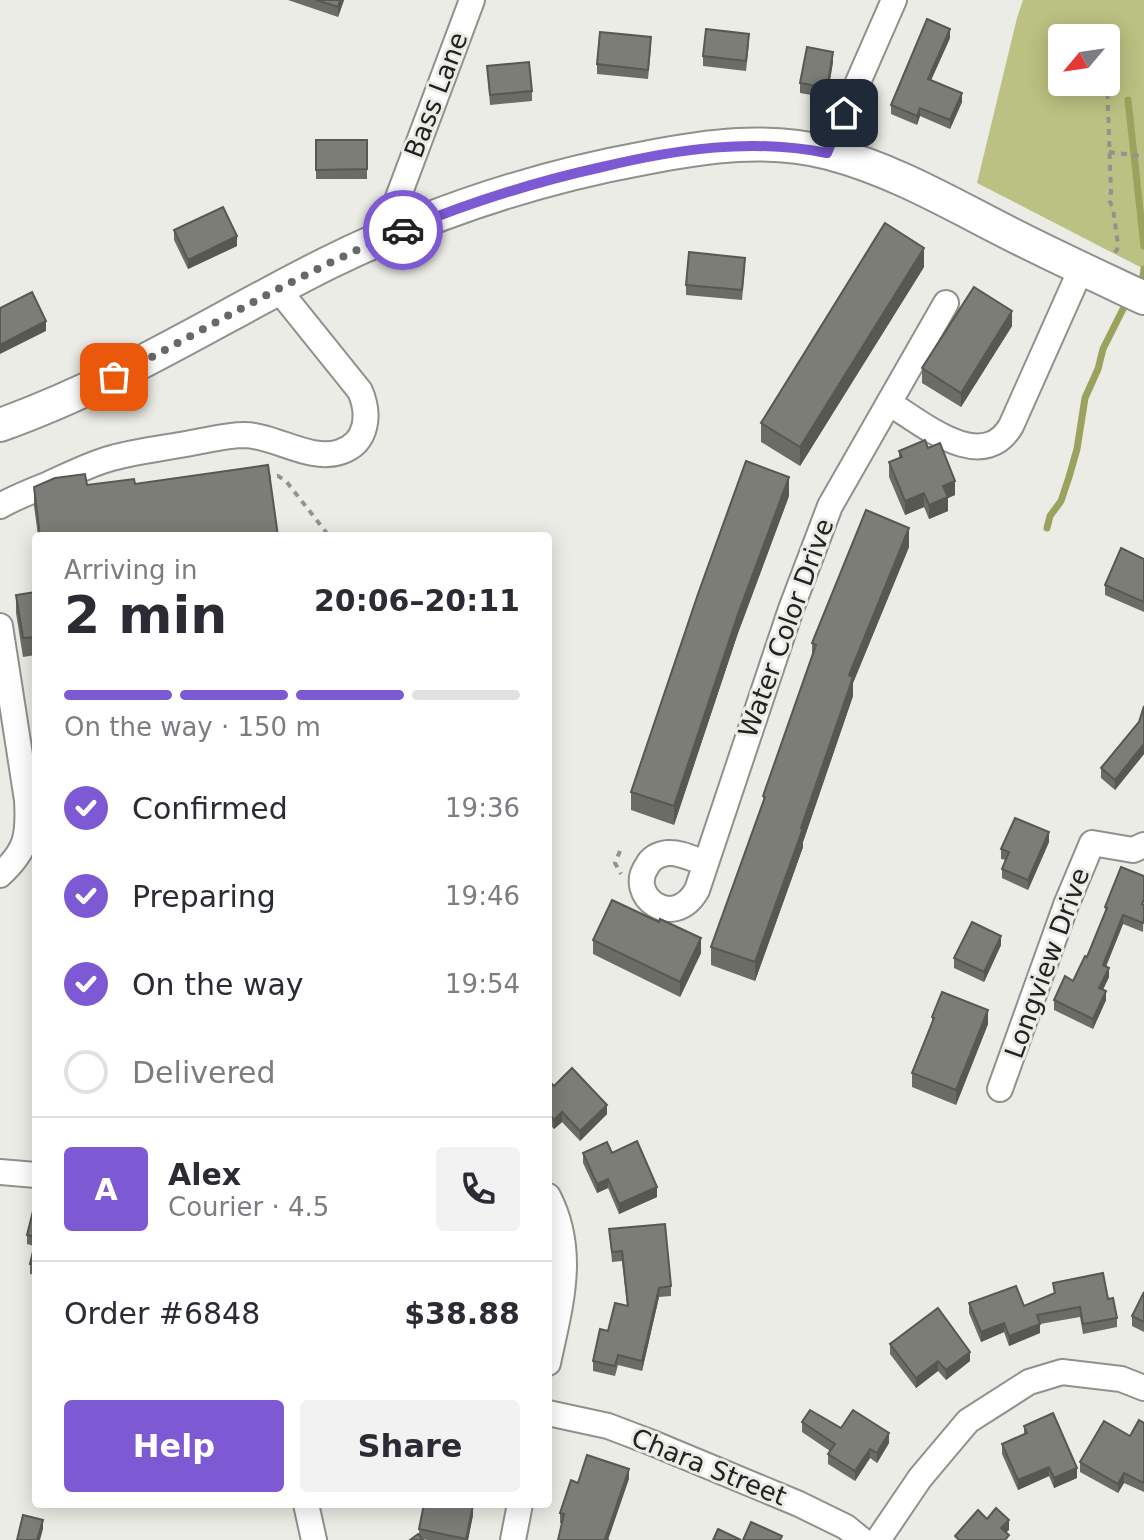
<!DOCTYPE html>
<meta charset="utf-8">
<style>
body{margin:0;font-family:"DejaVu Sans",sans-serif;background:#f2f2f3;color:#2b2b33;height:100vh;display:flex;flex-direction:column;font-size:30px;white-space:nowrap}
*{box-sizing:border-box;margin:0}
p{font-size:26px;color:#7c7c81}
.icon{flex:none;width:44px;height:44px;fill:none;stroke:currentColor;stroke-width:2;stroke-linecap:round;stroke-linejoin:round}
.map{position:relative;flex:1;overflow:hidden}
.side{position:absolute;left:32px;top:532px;width:520px;height:976px;display:flex;flex-direction:column;background:#fff;border-radius:8px;box-shadow:0 4px 20px #0003}
.side>*{flex:none}
.needle{width:52px;rotate:241deg}
.fabs{position:absolute;left:1048px;top:24px;display:grid;gap:16px}
.fabs a{display:grid;place-items:center;width:72px;height:72px;border-radius:8px;background:#fff;box-shadow:0 4px 20px #0003;font-size:40px}
.pin{position:absolute;display:grid;place-items:center;width:68px;height:68px;color:#fff;margin:-34px;border-radius:16px;box-shadow:0 4px 12px #0006}
.courier{position:absolute;display:grid;place-items:center;width:80px;height:80px;margin:-40px;border:6px solid #7d59d3;border-radius:50%;background:#fff;color:#222;box-shadow:0 2px 10px #0007}
.head em{font-style:normal;font-weight:600}
.head div{display:flex;flex-direction:column-reverse}
.head{display:flex;align-items:center;justify-content:space-between;height:136px;padding:0 32px}
h1{font-size:52px;font-weight:600;line-height:60px}
.bar{display:grid;grid-template-columns:repeat(4,1fr);gap:12px 8px;align-content:center;height:96px;padding:0 32px}
.bar i{height:10px;border-radius:6px;background:#e1e1e2}
.bar .selected{background:#7d59d3}
.bar p{grid-column:span 4}
.line{display:flex;align-items:center;gap:20px;padding:0 32px;border-top:2px solid #e1e1e2}
.line div{flex:1}
.round{display:grid;place-items:center;flex:none;width:84px;height:84px;border-radius:8px;background:#f2f2f3}
ol{padding:0 32px;list-style:none}
li{display:flex;align-items:center;gap:24px;height:88px}
li p{margin-inline-start:auto}
li .icon{padding:8px;border-radius:50%;background:#7d59d3;color:#fff;stroke-width:4}
li:last-child{color:#7c7c81}
li i{width:44px;height:44px;border:4px solid #e1e1e2;border-radius:50%}
.cta{display:flex;gap:16px;margin-top:auto;padding:16px 32px}
.cta a{flex:1;height:92px;border-radius:8px;background:#7d59d3;color:#fff;font-size:32px;font-weight:600;line-height:92px;text-align:center}
.cta a+a{background:#f2f2f3;color:#2b2b33}
.map>svg:first-child{display:block}
.green{fill:#bbc182;fill-rule:evenodd}
.lines{fill:none;stroke-linecap:round;stroke-linejoin:round}
.stream{stroke:#9ba25e;stroke-width:7}
.minor-casing{stroke:#90918b;stroke-width:28}
.major-casing{stroke:#90918b;stroke-width:36}
.path{stroke:#92938e;stroke-width:4;stroke-dasharray:6 6;stroke-linecap:butt}
.minor{stroke:#fff;stroke-width:24}
.major{stroke:#fff;stroke-width:32}
.wall{fill:#6b6c66}
.shaded-wall{fill:#575853}
.building{fill:#7c7d77;stroke:#575853;stroke-width:2}
.done{stroke:#686965;stroke-width:8;stroke-dasharray:0 14.4}
.route{stroke:#7d59d3;stroke-width:10}
.labels{text-anchor:middle;dominant-baseline:central;stroke-width:6;stroke-linejoin:round;paint-order:stroke}
.street-label{font-size:26px;fill:#222320;stroke:#ebece5}
</style>
<div class="map">
<svg width="1144" height="1540" viewBox="0 0 1144 1540">
<rect width="100%" height="100%" fill="#ebece5"/>
<path class="green" d="M1023 0H1144V269L977 183 1017 18ZM1062 38H1106V82H1062Z"/>
<g class="lines">
<g class="stream">
<path d="M1128 100 1144 246"/>
<path d="M1143 276 1144 269"/>
<path d="M1047 528 1050 516 1061 501 1069 477 1077 449 1085 398 1098 369 1103 349 1125 305"/>
</g>
<defs>
<g id="minor">
<path d="M827 153 894 0"/>
<path d="M387 236 390 219 472 0"/>
<path d="M889 403C922 423 982 475 1011 426L1081 269"/>
<path d="M0 506C14 498 29 492 44 486 67 476 89 464 112 458 138 451 165 448 191 443 208 440 227 435 245 435 276 436 311 462 340 452 368 443 370 414 360 391L278 289"/>
<path d="M0 626 27 800C29 836 27 850 0 875"/>
<path d="M705 863C693 859 680 852 668 853 659 854 651 858 647 866 626 895 673 932 697 890L791 609 830 506 946 303"/>
<path d="M1000 1089 1066 905 1092 843 1133 850 1144 845"/>
<path d="M0 1172 36 1175"/>
<path d="M548 1196C577 1252 560 1306 548 1363"/>
<path d="M548 1413 608 1426 650 1442 799 1504 846 1527 862 1540"/>
<path d="M306 1504 314 1540"/>
<path d="M513 1540 520 1504"/>
<path d="M878 1540 920 1478 968 1421 1029 1382 1062 1372 1121 1379 1144 1388"/>
</g>
<path id="major" d="M0 425C116 384 218 318 328 263 428 214 535 178 645 158 706 146 768 137 829 153 890 169 943 199 999 228 1047 253 1095 275 1144 298"/>
</defs>
<use href="#minor" class="minor-casing"/>
<use href="#major" class="major-casing"/>
<g class="path">
<path d="M1107 81 1111 192 1109 200 1113 208 1118 245 1117 250 1112 255"/>
<path d="M1109 152 1141 156"/>
<path d="M265 477 278 476 286 481 329 536"/>
<path d="M620 851 615 863 621 874"/>
</g>
<use href="#minor" class="minor"/>
<use href="#major" class="major"/>
</g>
<g class="wall">
<path d="M288 0H344L338 17Z"/>
<path d="M950 38 931 80 962 102 950 129 920 116 917 125 891 114V105Z"/>
<path d="M749 44 746 71 703 66V56Z"/>
<path d="M651 47 648 79 597 74V64Z"/>
<path d="M833 62 827 98 800 93V83Z"/>
<path d="M487 66 532 91V101L490 105Z"/>
<rect x="316" y="140" width="51" height="39"/>
<path d="M174 230 237 246 188 269 174 240Z"/>
<path d="M745 267 742 300 686 295V285Z"/>
<path d="M924 267 800 466 761 442V423Z"/>
<path d="M1012 326 961 407 922 383V368Z"/>
<path d="M928 448 955 495 948 498V511L929 519 924 507 905 515 889 477V462L899 458V451Z"/>
<path d="M135 484 278 536H38L34 506V487Z"/>
<path d="M789 496 738 633 674 825 631 810V792Z"/>
<path d="M909 547 853 683V696L803 842V847L755 981 711 965V947L763 802V796L812 655V643Z"/>
<path d="M1144 559V612L1105 595V585Z"/>
<path d="M36 592V655L23 657 16 613V595Z"/>
<path d="M1144 706V754L1115 790 1101 778V768L1139 722Z"/>
<path d="M1049 842 1028 890 1002 878V869L1006 860 1001 859V849Z"/>
<path d="M1144 876 1143 932 1123 924 1106 966 1109 977 1103 990 1106 1000 1093 1029 1054 1010V1000L1073 981 1087 957 1105 915V907Z"/>
<path d="M593 940 701 953 680 997 593 954Z"/>
<path d="M1001 945 984 982 954 968V958Z"/>
<path d="M932 1017 988 1024 956 1105 912 1087V1073L932 1022Z"/>
<path d="M548 1080 554 1086 607 1114 580 1141 562 1122 554 1129 548 1123Z"/>
<path d="M583 1153H612L657 1197 619 1214 608 1188 597 1193 583 1163Z"/>
<path d="M36 1212V1275L30 1274V1264L34 1246 27 1244V1235Z"/>
<path d="M609 1229 671 1286V1296L659 1297 642 1371 618 1365 615 1376 593 1371V1361L608 1331 627 1305 622 1261 612 1262Z"/>
<path d="M1053 1283 1108 1299 1117 1318V1327L1083 1334 1080 1317 1040 1324V1333L1009 1346 1004 1332 981 1342 969 1313V1303L1024 1306 1054 1294Z"/>
<path d="M1144 1292V1332L1132 1326V1316Z"/>
<path d="M890 1344 970 1361 946 1380 938 1371 916 1388 890 1354Z"/>
<path d="M802 1422 841 1428 889 1443 877 1463 870 1458 855 1481 828 1464V1454L830 1451 802 1432Z"/>
<path d="M1144 1423V1492L1124 1483 1118 1493 1080 1472V1462L1130 1436Z"/>
<path d="M1024 1426 1077 1478 1054 1488 1049 1476 1018 1490 1002 1454V1444L1024 1434Z"/>
<path d="M629 1479 562 1523H560V1513L578 1483Z"/>
<path d="M473 1515 468 1540H427L422 1539 419 1536V1529Z"/>
</g>
<g class="shaded-wall">
<path d="M340 0H344L338 17V7Z"/>
<path d="M950 29V38L928 87V79Z"/>
<path d="M833 52V62L827 98V88Z"/>
<path d="M962 93V102L950 129V120Z"/>
<path d="M920 108V116L917 125V116Z"/>
<path d="M237 236V246L188 269V260Z"/>
<path d="M924 248V267L800 466V447Z"/>
<path d="M1012 311V326L961 407V393Z"/>
<path d="M46 321V331L0 354V345Z"/>
<path d="M789 477V496L738 633 674 825V806L738 614Z"/>
<path d="M955 481V495L948 498V511L929 519V505L943 486Z"/>
<path d="M924 493V507L905 515V501Z"/>
<path d="M909 528V547L853 683V696L803 842V847L755 981V962L801 828 849 675Z"/>
<path d="M1144 744V754L1115 790V780Z"/>
<path d="M1049 832V842L1028 890V880Z"/>
<path d="M1123 915V924L1103 974V965Z"/>
<path d="M1001 936V945L984 982V972Z"/>
<path d="M701 938V953L680 997V982Z"/>
<path d="M1109 968V977L1099 997V988Z"/>
<path d="M1106 991V1000L1093 1029V1019Z"/>
<path d="M988 1010V1024L956 1105V1090Z"/>
<path d="M607 1105V1114L580 1141V1131Z"/>
<path d="M562 1112V1122L554 1129V1120Z"/>
<path d="M608 1179V1188L597 1193V1184Z"/>
<path d="M657 1187V1197L619 1214V1204Z"/>
<path d="M659 1288V1297L642 1371V1361Z"/>
<path d="M1004 1323V1332L981 1342V1332Z"/>
<path d="M1040 1324V1333L1009 1346V1336Z"/>
<path d="M970 1352V1361L946 1380V1370Z"/>
<path d="M938 1361V1371L916 1388V1378Z"/>
<path d="M889 1433V1443L877 1463V1453Z"/>
<path d="M870 1449V1458L855 1481V1471Z"/>
<path d="M1049 1467V1476L1018 1490V1480Z"/>
<path d="M1077 1468V1478L1054 1488V1478Z"/>
<path d="M629 1469V1479L608 1540H605Z"/>
<path d="M1124 1473V1483L1118 1493V1484Z"/>
<path d="M473 1505V1515L468 1540H466Z"/>
<path d="M43 1520V1529L40 1540H37Z"/>
<path d="M1009 1520V1530L1001 1538V1528Z"/>
</g>
<g class="building">
<path d="M316 0H340L338 7Z"/>
<path d="M927 19 950 29 928 79 962 93 950 120 920 108 917 116 891 105Z"/>
<path d="M706 29 749 34 746 61 703 56Z"/>
<path d="M600 32 651 37 648 70 597 64Z"/>
<path d="M807 47 833 52 827 88 800 83Z"/>
<path d="M529 62 532 91 490 95 487 66Z"/>
<path d="M316 140H367V169L316 170Z"/>
<path d="M223 207 237 236 188 260 174 230Z"/>
<path d="M885 223 924 248 800 447 761 423Z"/>
<path d="M689 252 745 258 742 290 686 285Z"/>
<path d="M974 287 1012 311 961 393 922 368Z"/>
<path d="M32 292 46 321 0 345V308Z"/>
<path d="M925 440 928 448 940 443 955 481 943 486 948 497 929 505 924 493 905 501 889 462 902 457 899 451Z"/>
<path d="M746 461 789 477 738 614 674 806 631 792 698 594Z"/>
<path d="M268 465 278 536H40L34 487 55 478 85 474 87 485 134 479 135 484Z"/>
<path d="M866 510 909 528 849 675 853 677 801 828H803L755 962 711 947 765 797 763 796 816 645 812 643Z"/>
<path d="M1121 548 1144 559V602L1105 585Z"/>
<path d="M36 592V637L23 638 16 595Z"/>
<path d="M1144 706V744L1115 780 1101 768 1139 722Z"/>
<path d="M1015 818 1049 832 1028 880 1002 869 1009 852 1001 849Z"/>
<path d="M1121 867 1144 876V899L1142 904 1144 905V920L1143 923 1123 915 1103 965 1109 968 1099 988 1106 991 1093 1019 1054 1000 1065 976 1073 981 1085 956 1087 957 1107 908 1105 907Z"/>
<path d="M612 900 659 922 660 919 701 938 680 982 593 940Z"/>
<path d="M972 922 1001 936 984 972 954 958Z"/>
<path d="M942 992 988 1010 956 1090 912 1073 934 1018 932 1017Z"/>
<path d="M572 1068 607 1105 580 1131 562 1112 554 1120 548 1113V1080L554 1086Z"/>
<path d="M637 1141 657 1187 619 1204 608 1179 597 1184 583 1153 607 1142 612 1153Z"/>
<path d="M33 1211 36 1212V1237L27 1235Z"/>
<path d="M665 1224 671 1286 659 1288 642 1361 618 1355 615 1366 593 1361 600 1329 608 1331 615 1303 628 1306 622 1251 612 1252 609 1229Z"/>
<path d="M36 1239V1265L30 1264Z"/>
<path d="M1103 1273 1108 1299 1113 1298 1117 1318 1083 1324 1080 1307 1037 1315 1040 1324 1009 1336 1004 1323 981 1332 969 1303 1016 1286 1024 1306 1055 1293 1053 1283Z"/>
<path d="M1144 1292V1322L1132 1316Z"/>
<path d="M938 1308 970 1352 946 1370 938 1361 916 1378 890 1344Z"/>
<path d="M810 1410 841 1428 853 1410 889 1433 877 1453 870 1449 855 1471 828 1454 835 1444 802 1422Z"/>
<path d="M1053 1413 1077 1468 1054 1478 1049 1467 1018 1480 1002 1444 1027 1433 1024 1426Z"/>
<path d="M1139 1420 1144 1423V1483L1124 1473 1118 1484 1080 1462 1104 1421 1130 1436Z"/>
<path d="M587 1455 629 1469 605 1539 609 1540H558L564 1514 560 1513 571 1480 578 1483Z"/>
<path d="M424 1504H466L473 1505 466 1539 419 1529Z"/>
<path d="M996 1508 1009 1520 1001 1528 1009 1535 1005 1540H959L955 1536 978 1510 987 1519Z"/>
<path d="M23 1515 43 1520 37 1540H17Z"/>
<path d="M751 1522 782 1536 780 1540H743Z"/>
<path d="M718 1529 741 1540H713Z"/>
<path d="M418 1534 423 1540H410Z"/>
</g>
<g class="lines">
<path class="done" d="M114 377C210 327 303 271 403 230"/>
<path class="route" d="M403 230C468 203 534 182 602 167 677 149 751 138 827 153L844 113"/>
</g>
<g class="labels">
<g class="street-label">
<text transform="translate(436 95) rotate(-69)">Bass Lane</text>
<text transform="translate(786 628) rotate(-70)">Water Color Drive</text>
<text transform="translate(1047 963) rotate(-70)">Longview Drive</text>
<text transform="translate(709 1467) rotate(22)">Chara Street</text>
</g>
</g>
</svg>
<div class="fabs">
<a><svg class="needle" viewBox="-14 -14 28 28"><path d="M0-13l5 13h-10z" fill="#e53935"/><path d="M0 13l5-13h-10z" fill="#7c7c81"/></svg></a>
</div>
<div class="pin" style="left:114px;top:377px;background:#ea580c"><svg class="icon" aria-label="bag" viewBox="0 0 24 24"><path d="M5 8h14l-1 12H6zM9 8a3 3 0 0 1 6 0"/></svg></div>
<div class="pin" style="left:844px;top:113px;background:#1f2937"><svg class="icon" aria-label="home" viewBox="0 0 24 24"><path d="M3 11l9-7 9 7M6 9v11h12V9"/></svg></div>
<div class="courier" style="left:403px;top:230px"><svg class="icon" aria-label="car" viewBox="0 0 24 24"><path d="M5 17H2v-5l4-1 3-4h7l3 4 3 1v5h-3M9 17h6M6 11h13"/><circle cx="7" cy="17" r="2"/><circle cx="17" cy="17" r="2"/></svg></div>
<section class="side">
<div class="head"><div><h1>2 min</h1><p>Arriving in</p></div><em>20:06–20:11</em></div>
<div class="bar"><i class="selected"></i><i class="selected"></i><i class="selected"></i><i></i><p>On the way · 150 m</p></div>
<ol>
<li><svg class="icon" aria-label="check" viewBox="0 0 24 24"><path d="M5 12l5 5 9-10"/></svg>Confirmed<p>19:36</p></li>
<li><svg class="icon" aria-label="check" viewBox="0 0 24 24"><path d="M5 12l5 5 9-10"/></svg>Preparing<p>19:46</p></li>
<li><svg class="icon" aria-label="check" viewBox="0 0 24 24"><path d="M5 12l5 5 9-10"/></svg>On the way<p>19:54</p></li>
<li><i></i>Delivered</li>
</ol>
<div class="line" style="height:144px"><b class="round" style="background:#7d59d3;color:#fff">A</b><div><b>Alex</b><p>Courier · 4.5</p></div><a class="round"><svg class="icon" aria-label="phone" viewBox="0 0 24 24"><path d="M5 4h4l2 5-3 2q2 4 5 5l2-3 5 2v4C11 20 4 13 5 4z"/></svg></a></div>
<div class="line" style="height:104px"><div>Order #6848</div><b>$38.88</b></div>
<div class="cta"><a>Help</a><a>Share</a></div>
</section>
</div>
